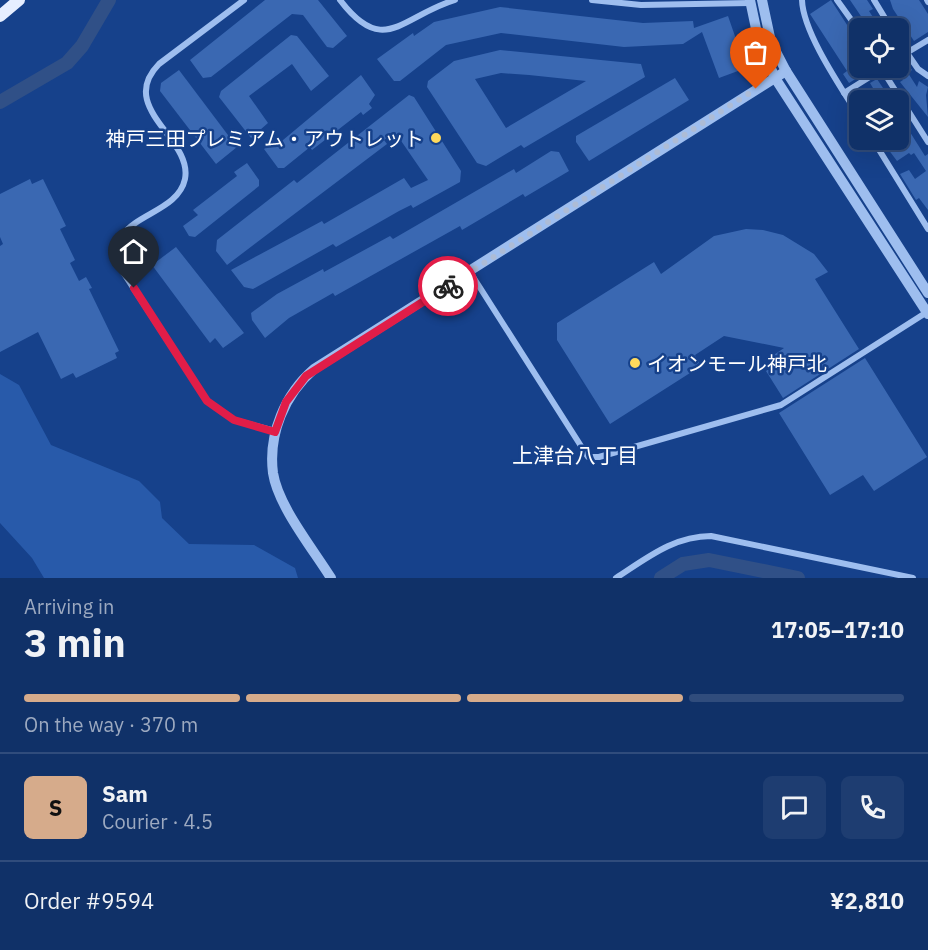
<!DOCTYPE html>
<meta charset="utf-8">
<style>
body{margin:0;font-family:"IBM Plex Sans","Noto Sans JP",sans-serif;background:#1e3d71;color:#f1f3f6;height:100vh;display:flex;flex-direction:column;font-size:22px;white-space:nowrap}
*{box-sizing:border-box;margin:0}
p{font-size:20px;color:#9ca9c0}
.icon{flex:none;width:33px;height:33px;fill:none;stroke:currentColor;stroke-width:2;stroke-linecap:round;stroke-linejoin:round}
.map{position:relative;height:578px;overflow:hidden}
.side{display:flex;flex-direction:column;background:#103168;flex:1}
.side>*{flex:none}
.tools{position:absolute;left:849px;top:18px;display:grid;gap:12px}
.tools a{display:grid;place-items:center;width:60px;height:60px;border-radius:9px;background:#103168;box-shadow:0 6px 24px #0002,0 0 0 2px #304c7c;font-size:30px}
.pin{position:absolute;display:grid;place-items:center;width:51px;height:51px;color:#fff;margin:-62px -26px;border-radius:50% 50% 50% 0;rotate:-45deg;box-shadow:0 0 6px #0007}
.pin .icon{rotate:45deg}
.courier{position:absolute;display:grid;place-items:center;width:60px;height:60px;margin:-30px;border:4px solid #e11d48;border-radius:50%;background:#fff;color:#222;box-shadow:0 2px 8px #0007}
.headline em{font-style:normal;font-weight:700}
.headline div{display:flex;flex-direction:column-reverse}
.headline{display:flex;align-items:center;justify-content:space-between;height:102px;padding:0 24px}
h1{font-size:39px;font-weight:700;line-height:45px}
.bar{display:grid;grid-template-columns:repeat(4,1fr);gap:9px 6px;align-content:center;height:72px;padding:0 24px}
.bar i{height:8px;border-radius:4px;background:#304c7c}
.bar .active{background:#d6ab8b}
.bar p{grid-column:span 4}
.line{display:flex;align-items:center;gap:15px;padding:0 24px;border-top:2px solid #304c7c}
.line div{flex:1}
.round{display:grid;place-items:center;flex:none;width:63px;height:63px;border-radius:9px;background:#1e3d71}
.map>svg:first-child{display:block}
.green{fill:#285aaa}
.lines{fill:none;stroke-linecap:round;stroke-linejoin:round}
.river{stroke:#305087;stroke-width:14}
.building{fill:#3a68b2;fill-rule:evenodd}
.minor{stroke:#9ebeef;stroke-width:6}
.tertiary{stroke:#9ebeef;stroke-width:10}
.primary{stroke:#e6eeff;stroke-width:12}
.done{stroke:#adbcd6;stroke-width:6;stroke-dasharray:0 10.8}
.route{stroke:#e11d48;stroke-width:8}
.poi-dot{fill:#ffda5c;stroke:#16418b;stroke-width:2}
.labels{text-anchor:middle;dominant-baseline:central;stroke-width:5;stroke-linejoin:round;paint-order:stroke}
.poi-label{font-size:20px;fill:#fff;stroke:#16418b;text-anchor:end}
.neighbourhood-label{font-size:21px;fill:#fff;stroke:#16418b}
</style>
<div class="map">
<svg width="928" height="578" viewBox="0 0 928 578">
<rect width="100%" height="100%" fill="#16418b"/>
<path class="green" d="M0 374 19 385 51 445 139 481 160 502 162 518 189 544 254 545 295 568 298 578H44L32 558 0 523Z"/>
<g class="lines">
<g class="river">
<path d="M0 102 67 63 82 46 109 0"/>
<path d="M661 578 683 564 709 560 798 578"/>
</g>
</g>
<g class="building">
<path d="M265 0H318L347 36 333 48 327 47 303 15 292 14 211 77 203 78 190 60Z"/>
<path d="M831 0 860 45V68H873L849 83 843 74 847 71 810 14Z"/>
<path d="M850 0H867L873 9 869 11 880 28H869Z"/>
<path d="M890 0H919L928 14V32L914 41 893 9Z"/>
<path d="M500 7 643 23 693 21 694 28 728 16 746 68 719 78 702 32 683 44 624 47 501 33 446 45 400 81H394L377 59 413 33 414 36 434 22Z"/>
<path d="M291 35 297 36 329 76 311 91 292 64 249 96 268 123 251 138 219 97 221 91Z"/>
<path d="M500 50 641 64 645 77 524 148 521 145 486 166 477 163 427 87 428 81 454 61ZM501 73 529 75 586 81 506 128 475 79Z"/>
<path d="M905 60 912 70 908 73 917 87 919 81 928 87 926 95 928 117 900 82 903 80 895 68H898V63Z"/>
<path d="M179 70 237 147 216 164 160 91 161 83Z"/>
<path d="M361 75 375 95 369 104 372 108 363 115 361 112 312 150 310 147 284 168H278L264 149 274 142 277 145Z"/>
<path d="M675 78 689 100 589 161 576 142V136Z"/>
<path d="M877 79 891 100H876L873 97 868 100H856L873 88 870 83Z"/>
<path d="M409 95 414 97 461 171 460 182 413 208 411 205 399 211 336 247 333 244 253 289 244 287 231 270 322 221 324 224 404 178 411 188 428 180 395 132 384 140 387 144 227 265 216 251 217 240 294 180 297 183Z"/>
<path d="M898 113 925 156 928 154V210L919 198 916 200 900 174 909 170 915 179 926 171 914 153 911 155 909 153 897 161 885 145 893 140H898Z"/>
<path d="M551 151 559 152 569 171 525 197 523 194 462 230 460 226 335 296 333 293 289 318 265 338 252 320 251 313 277 294 323 269 324 272 390 236 393 239 514 169 516 173Z"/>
<path d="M247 163 259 180V186L195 237 189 236 183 226 198 215 193 210 237 176 234 172Z"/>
<path d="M30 179 32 184 43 179 66 226 60 229 75 260 70 263 79 281 86 277 92 288 89 289 119 351 115 353 117 358 76 378 73 373 61 379 38 332 0 352V246L3 244 0 237V194Z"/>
<path d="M746 229 763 230 783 235 814 254 828 272 815 279 859 349 783 398 766 371 772 367 768 359 784 348 724 336 695 355 701 366 610 424 557 340V323L654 262 661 274 714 236Z"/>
<path d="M176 247 244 333 223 348 215 338 210 343 152 265Z"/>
<path d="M865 358 927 457 874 491 863 475 830 495 779 413Z"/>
</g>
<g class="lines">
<g class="minor">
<path d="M244 0 159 64C116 108 193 138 185 179 176 221 98 213 123 272L207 401 234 420 275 431"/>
<path d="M340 0C384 58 402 16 455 0"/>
<path d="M592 0 641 5 750 3"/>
<path d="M802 0C803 33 842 89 860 118"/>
<path d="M837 0 860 32"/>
<path d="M874 0 891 28"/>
<path d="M927 0 928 2"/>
<path d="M898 40 918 69 928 76"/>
<path d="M898 58 928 40"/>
<path d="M881 68 928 142"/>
<path d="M844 93 884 68"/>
<path d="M873 140 928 229"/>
<path d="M470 272 588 457H599L781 405 927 312"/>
<path d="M616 578C647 558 674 536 711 536L913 578"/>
</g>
<g class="tertiary">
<path d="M750 0 758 38 775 78 928 314"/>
<path d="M762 0 771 42 786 71 928 293"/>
<path d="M331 578C313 549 278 506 273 473 268 434 285 394 314 369L786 71"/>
</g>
<path class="primary" d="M0 16 19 0"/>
</g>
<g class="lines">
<path class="done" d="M448 286 756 89"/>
<path class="route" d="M134 288 207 401 234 420 275 432 286 402 306 376 448 286"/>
</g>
<g class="poi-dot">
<circle cx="436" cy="138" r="6"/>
<circle cx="635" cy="363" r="6"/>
</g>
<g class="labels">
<g class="poi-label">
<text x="424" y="138">神戸三田プレミアム・アウトレット</text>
<text x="647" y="363" text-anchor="start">イオンモール神戸北</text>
</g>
<g class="neighbourhood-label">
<text x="575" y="455">上津台八丁目</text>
</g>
</g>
</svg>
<div class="tools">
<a><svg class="icon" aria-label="locate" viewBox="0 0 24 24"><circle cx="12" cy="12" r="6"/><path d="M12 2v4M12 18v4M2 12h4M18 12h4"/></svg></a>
<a><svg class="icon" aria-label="layers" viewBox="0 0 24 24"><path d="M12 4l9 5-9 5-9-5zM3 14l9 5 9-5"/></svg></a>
</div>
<div class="pin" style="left:756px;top:89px;background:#ea580c"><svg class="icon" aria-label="bag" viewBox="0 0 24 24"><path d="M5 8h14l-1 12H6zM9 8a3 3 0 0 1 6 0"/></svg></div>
<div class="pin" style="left:134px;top:288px;background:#1f2937"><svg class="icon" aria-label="home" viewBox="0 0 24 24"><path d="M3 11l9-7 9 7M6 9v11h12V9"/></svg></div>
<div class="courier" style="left:448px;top:286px"><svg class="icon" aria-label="bike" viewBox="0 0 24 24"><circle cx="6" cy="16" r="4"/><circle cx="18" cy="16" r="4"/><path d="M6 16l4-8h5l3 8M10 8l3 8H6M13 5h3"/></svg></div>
</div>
<section class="side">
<div class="headline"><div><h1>3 min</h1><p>Arriving in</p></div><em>17:05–17:10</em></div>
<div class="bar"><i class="active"></i><i class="active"></i><i class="active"></i><i></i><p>On the way · 370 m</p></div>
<div class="line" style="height:108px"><b class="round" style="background:#d6ab8b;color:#111">S</b><div><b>Sam</b><p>Courier · 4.5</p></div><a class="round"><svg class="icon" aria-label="chat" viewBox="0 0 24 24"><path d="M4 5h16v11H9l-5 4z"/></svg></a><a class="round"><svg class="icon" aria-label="phone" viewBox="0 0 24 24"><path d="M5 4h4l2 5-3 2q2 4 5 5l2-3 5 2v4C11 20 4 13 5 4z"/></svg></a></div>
<div class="line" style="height:78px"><div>Order #9594</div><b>¥2,810</b></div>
</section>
